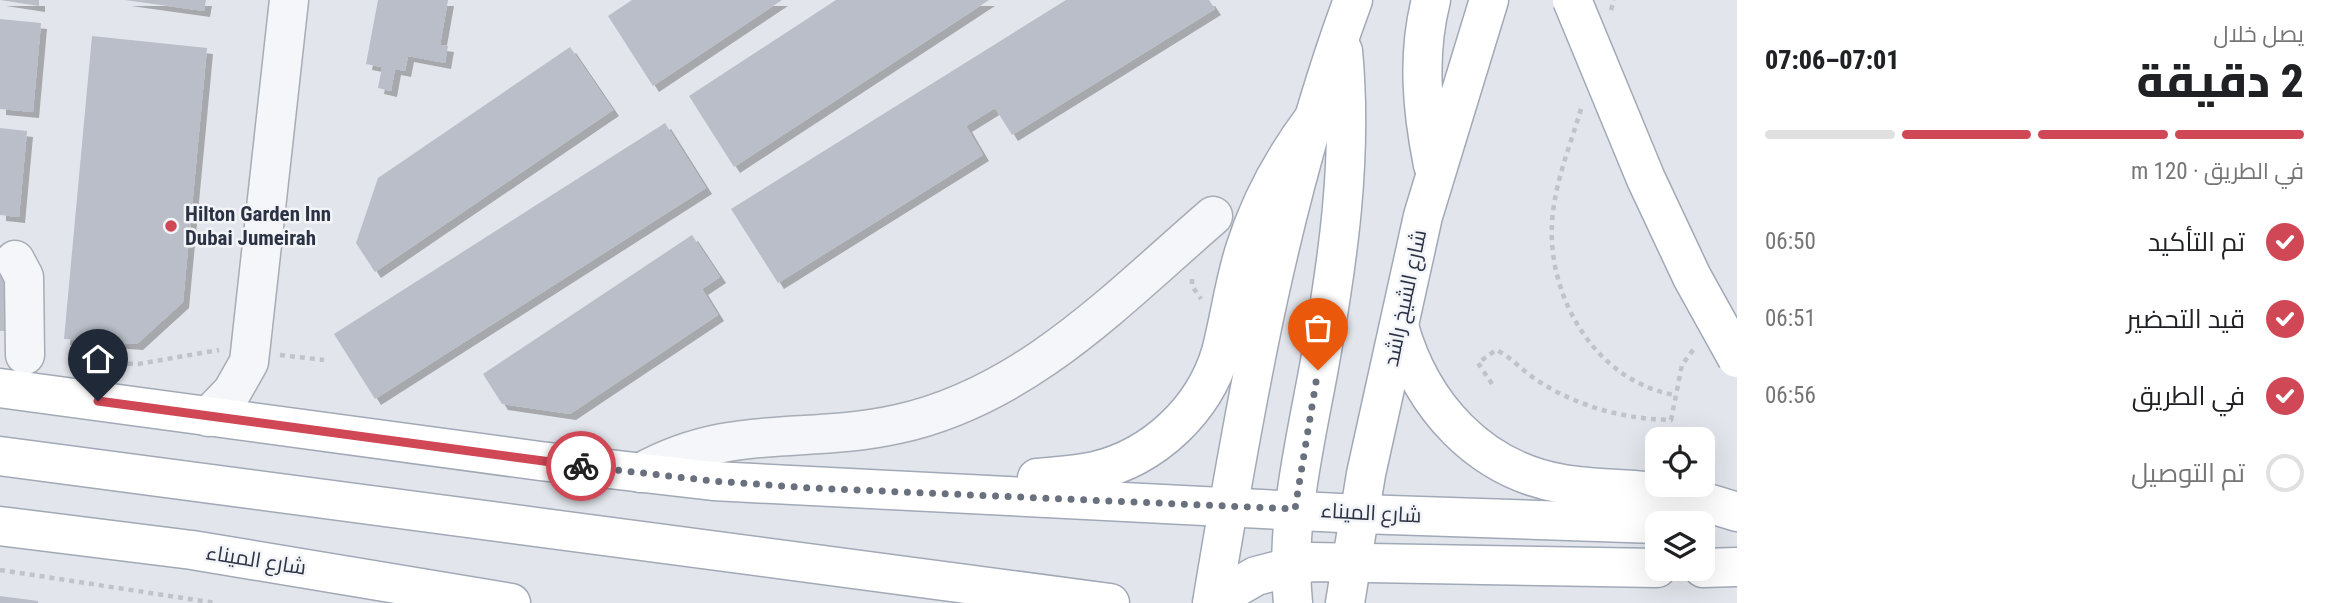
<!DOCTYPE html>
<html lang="ar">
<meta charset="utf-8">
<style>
body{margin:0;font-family:"Roboto Condensed",Cairo,sans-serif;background:#f6f6f6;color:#202124;direction:rtl;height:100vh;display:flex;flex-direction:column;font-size:26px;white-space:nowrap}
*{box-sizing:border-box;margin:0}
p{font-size:23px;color:#757577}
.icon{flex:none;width:38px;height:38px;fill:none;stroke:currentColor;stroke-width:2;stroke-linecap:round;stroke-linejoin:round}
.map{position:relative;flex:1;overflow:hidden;direction:ltr}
.drawer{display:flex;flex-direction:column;background:#fff;width:595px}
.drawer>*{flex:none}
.buttons{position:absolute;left:1645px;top:427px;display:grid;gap:14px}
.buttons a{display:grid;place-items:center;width:70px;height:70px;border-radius:14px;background:#fff;box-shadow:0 7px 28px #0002;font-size:35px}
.pin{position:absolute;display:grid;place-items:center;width:60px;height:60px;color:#fff;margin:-72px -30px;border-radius:50% 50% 50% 0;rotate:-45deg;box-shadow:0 0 7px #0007}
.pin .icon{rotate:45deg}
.courier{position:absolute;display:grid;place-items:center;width:70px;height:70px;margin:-35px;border:5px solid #d04755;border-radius:50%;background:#fff;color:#222;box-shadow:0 2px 9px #0007}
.headline em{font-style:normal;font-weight:800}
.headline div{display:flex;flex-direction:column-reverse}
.headline{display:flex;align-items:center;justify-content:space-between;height:119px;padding:0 28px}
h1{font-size:46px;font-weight:800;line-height:52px}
.bar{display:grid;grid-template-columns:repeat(4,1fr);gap:10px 7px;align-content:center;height:84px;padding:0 28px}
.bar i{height:9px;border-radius:5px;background:#e0e0e0}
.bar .on{background:#d04755}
.bar p{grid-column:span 4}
ol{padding:0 28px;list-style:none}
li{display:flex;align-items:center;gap:21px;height:77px}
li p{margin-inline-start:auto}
li .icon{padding:7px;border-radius:50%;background:#d04755;color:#fff;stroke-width:4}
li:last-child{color:#757577}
li i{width:38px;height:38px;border:4px solid #e0e0e0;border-radius:50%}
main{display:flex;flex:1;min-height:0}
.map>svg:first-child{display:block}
.building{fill:#b9bec8;filter:url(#shadow)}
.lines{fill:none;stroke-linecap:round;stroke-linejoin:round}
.minor-casing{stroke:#a7acb5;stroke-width:41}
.major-casing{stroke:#a1a9b7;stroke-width:41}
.path{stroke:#c0c3ca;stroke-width:4.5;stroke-dasharray:5 5;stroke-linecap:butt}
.minor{stroke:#f5f6f9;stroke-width:38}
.major{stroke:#fff;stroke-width:38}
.major-bridge-casing{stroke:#a1a9b7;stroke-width:41;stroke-linecap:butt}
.major-bridge{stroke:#fff;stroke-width:38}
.done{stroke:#6a717e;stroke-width:7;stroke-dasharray:0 12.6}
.route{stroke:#d04755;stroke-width:9}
.poi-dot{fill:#d04755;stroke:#f2f4f8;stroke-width:2.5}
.labels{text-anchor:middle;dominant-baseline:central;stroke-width:5;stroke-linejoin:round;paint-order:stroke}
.poi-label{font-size:21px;font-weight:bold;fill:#2a3243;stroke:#f2f4f8;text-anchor:start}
.street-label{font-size:21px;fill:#2a3243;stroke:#f2f4f8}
</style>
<main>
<section class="drawer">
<div class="headline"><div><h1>2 دقيقة</h1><p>يصل خلال</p></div><em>07:01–07:06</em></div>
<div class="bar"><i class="on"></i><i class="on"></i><i class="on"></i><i></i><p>في الطريق · 120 m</p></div>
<ol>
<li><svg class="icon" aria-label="check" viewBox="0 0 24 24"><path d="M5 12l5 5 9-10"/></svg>تم التأكيد<p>06:50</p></li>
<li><svg class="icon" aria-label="check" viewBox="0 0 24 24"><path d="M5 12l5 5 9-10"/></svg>قيد التحضير<p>06:51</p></li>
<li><svg class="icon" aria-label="check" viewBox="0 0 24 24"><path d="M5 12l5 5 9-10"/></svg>في الطريق<p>06:56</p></li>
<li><i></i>تم التوصيل</li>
</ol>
</section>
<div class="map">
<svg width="1737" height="603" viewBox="0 0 1737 603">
<defs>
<filter id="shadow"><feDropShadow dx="6" dy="6" stdDeviation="0" flood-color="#0004"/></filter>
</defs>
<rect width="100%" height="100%" fill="#e2e5eb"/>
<g class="building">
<path d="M0 0H39V6Z"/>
<path d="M125 0H206L204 11Z"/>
<path d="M378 0H448L440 45 448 46 445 63 408 56 405 71 395 69 391 91 378 88 382 67 366 64Z"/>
<path d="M632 0H782L653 86 608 16Z"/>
<path d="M836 0H989L734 167 689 96Z"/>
<path d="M1066 0H1209L1215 9 1012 135 995 108 966 126 983 155 778 283 731 209Z"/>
<path d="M0 19 41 23 33 112 0 109Z"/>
<path d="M92 36 207 48 183 302 137 344 64 339Z"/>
<path d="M570 47 613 110 375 272 356 243 378 178Z"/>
<path d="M665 123 706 188 375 399 334 334Z"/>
<path d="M0 128 27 131 19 217 0 215Z"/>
<path d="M692 235 720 277 702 289 718 315 570 414 502 404 483 374Z"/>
<path d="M0 252H15L12 331H0Z"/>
<path d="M0 596 38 601V603H0Z"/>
</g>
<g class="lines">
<defs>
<g id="minor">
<path d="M15 260 24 277 25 355"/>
<path d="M208 417 232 392 249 362 289 0"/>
<path d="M640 473C731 422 804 445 898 424 1026 396 1117 299 1213 216"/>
</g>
<g id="major">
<path d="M1431 0C1417 55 1422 110 1433 165"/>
<path d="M1399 326C1421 405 1479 470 1563 484 1598 490 1635 488 1670 494 1693 498 1715 505 1737 512"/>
<path d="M0 388 540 461 713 481 1360 514 1657 524"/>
<path d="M0 456 1110 603"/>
<path d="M1037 478C1056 476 1076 475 1095 471 1154 457 1204 410 1221 352 1230 318 1234 283 1245 249 1260 201 1284 158 1314 118"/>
<path d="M0 526 192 550 511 603"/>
<path d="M1703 568 1737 567"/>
<path d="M1213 601 1256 576 1311 562 1657 568"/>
<path d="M1212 603C1246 399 1281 195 1353 0"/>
<path d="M1293 603C1285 524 1305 444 1319 367 1338 261 1353 158 1343 51"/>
<path d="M1345 603 1366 474 1423 216 1489 0"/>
</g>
</defs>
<use href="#minor" class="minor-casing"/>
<use href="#major" class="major-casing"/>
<g class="path">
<path d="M1611 10 1614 0"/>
<path d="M1581 109C1571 143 1557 177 1553 212 1543 291 1593 381 1675 395"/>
<path d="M1192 279V286L1201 299"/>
<path d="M280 355 324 360"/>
<path d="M68 362 138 364 219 350"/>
<path d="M1492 384 1478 363 1496 350C1510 356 1522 370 1535 379 1576 406 1622 419 1671 420L1682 365 1696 346"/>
<path d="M0 570 216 603"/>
</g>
<use href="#minor" class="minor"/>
<use href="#major" class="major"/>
<defs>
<path id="major-bridge" d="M1572 0 1646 179 1692 277 1737 358"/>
</defs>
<use href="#major-bridge" class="major-bridge-casing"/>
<use href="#major-bridge" class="major-bridge"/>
</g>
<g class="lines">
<path class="done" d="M581 466 713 481 811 488 1295 509 1318 370"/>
<path class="route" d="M98 401 581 466"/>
</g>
<circle class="poi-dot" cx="171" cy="226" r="7"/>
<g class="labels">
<g class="poi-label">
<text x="185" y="214">Hilton Garden Inn<tspan x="185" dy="24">Dubai Jumeirah</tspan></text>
</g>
<g class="street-label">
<text transform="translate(1405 298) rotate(-78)">شارع الشيخ راشد</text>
<text transform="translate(1371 513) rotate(3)">شارع الميناء</text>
<text transform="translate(256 560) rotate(9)">شارع الميناء</text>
</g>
</g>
</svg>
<div class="buttons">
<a><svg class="icon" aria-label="locate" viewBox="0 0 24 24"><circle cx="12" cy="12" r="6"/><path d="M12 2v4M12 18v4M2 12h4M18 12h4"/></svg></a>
<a><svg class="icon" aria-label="layers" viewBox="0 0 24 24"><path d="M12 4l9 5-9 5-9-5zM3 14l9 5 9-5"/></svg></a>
</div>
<div class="pin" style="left:1318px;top:370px;background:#ea580c"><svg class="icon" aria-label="bag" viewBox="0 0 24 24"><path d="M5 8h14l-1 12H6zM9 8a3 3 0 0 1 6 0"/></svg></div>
<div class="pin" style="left:98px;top:401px;background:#1f2937"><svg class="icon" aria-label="home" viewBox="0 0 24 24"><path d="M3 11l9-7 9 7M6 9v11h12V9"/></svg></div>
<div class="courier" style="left:581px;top:466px"><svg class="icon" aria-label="bike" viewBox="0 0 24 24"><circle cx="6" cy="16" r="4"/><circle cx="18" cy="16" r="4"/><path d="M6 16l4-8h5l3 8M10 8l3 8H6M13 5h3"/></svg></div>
</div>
</main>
